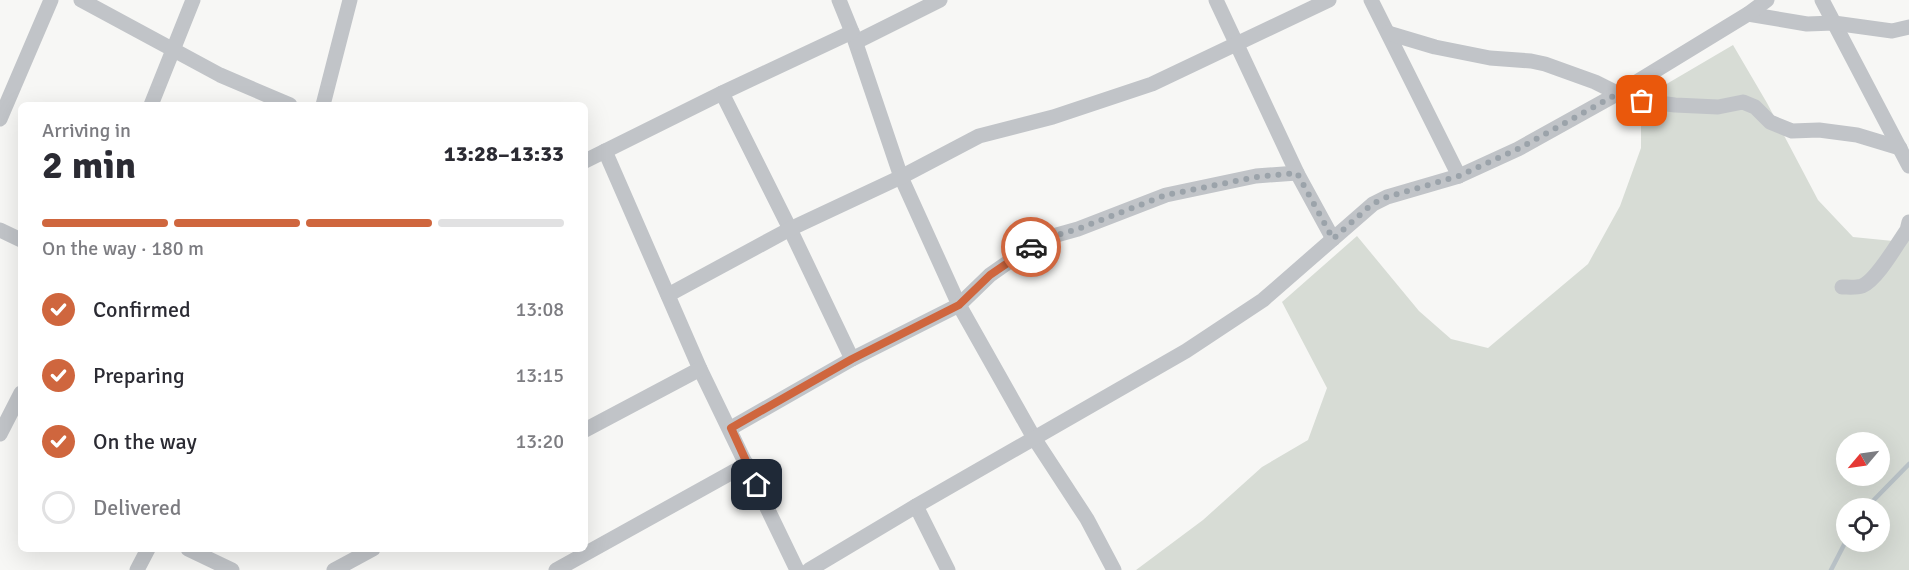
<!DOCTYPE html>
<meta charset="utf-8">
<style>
body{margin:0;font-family:Signika,sans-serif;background:#f7f7f7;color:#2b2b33;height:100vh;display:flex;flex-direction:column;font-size:22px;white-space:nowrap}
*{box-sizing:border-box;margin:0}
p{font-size:20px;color:#7c7c81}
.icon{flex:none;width:33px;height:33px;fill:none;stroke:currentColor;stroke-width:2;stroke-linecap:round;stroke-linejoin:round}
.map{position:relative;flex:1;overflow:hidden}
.sheet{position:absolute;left:18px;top:102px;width:570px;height:450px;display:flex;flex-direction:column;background:#fff;border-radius:9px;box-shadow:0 6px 24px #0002}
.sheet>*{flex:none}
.needle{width:39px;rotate:241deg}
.controls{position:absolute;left:1836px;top:432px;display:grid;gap:12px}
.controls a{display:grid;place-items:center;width:54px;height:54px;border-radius:50%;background:#fff;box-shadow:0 6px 24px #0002;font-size:30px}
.pin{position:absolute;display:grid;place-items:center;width:51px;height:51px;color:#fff;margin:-26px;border-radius:12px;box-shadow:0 3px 9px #0006}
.courier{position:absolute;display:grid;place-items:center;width:60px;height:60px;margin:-30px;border:4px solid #cf663e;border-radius:50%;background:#fff;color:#222;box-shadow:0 2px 8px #0007}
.overview em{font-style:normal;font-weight:700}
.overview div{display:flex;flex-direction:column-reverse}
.overview{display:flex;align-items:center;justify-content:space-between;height:102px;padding:0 24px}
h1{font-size:39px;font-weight:700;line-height:45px}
.bar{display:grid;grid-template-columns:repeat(4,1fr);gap:9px 6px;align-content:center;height:72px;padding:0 24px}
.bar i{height:8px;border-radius:4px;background:#e1e1e2}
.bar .current{background:#cf663e}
.bar p{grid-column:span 4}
ol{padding:0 24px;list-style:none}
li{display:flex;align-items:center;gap:18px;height:66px}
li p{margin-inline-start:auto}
li .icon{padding:6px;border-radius:50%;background:#cf663e;color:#fff;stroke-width:4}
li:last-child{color:#7c7c81}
li i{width:33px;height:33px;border:3px solid #e1e1e2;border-radius:50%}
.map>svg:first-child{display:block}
.green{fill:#d7dcd5;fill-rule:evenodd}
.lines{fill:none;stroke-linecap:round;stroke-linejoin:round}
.stream{stroke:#b9c2c7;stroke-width:4.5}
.minor{stroke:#c1c4c8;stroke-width:15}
.done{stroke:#9ba3aa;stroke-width:6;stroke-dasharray:0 10.8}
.route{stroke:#cf663e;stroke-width:8}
</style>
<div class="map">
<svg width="1909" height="570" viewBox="0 0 1909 570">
<rect width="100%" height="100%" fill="#f7f7f5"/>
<path class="green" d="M1733 45 1767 103 1818 200 1853 237 1893 241 1909 233V570H1136L1203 520 1262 467 1308 440 1327 388 1282 302 1357 236 1419 311 1451 339 1488 348 1588 264 1620 206 1641 148V99ZM1846 442H1880V476H1846ZM1846 508H1880V542H1846Z"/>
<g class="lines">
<g class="stream">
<path d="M1866 508 1909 464"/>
<path d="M1831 570 1846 541"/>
</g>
<g class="minor">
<path d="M81 0 220 75 290 105"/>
<path d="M839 0 852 32 901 177 959 305 1034 438 1087 519 1114 570"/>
<path d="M1216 0 1297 173 1333 239"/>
<path d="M1371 0 1459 176"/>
<path d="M1822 0 1909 166"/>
<path d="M1748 14 1807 24 1834 23 1892 31 1909 27"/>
<path d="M1388 33 1435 47 1490 58 1531 61 1545 64 1595 82 1627 98 1642 101 1675 105 1718 107 1743 102 1755 107 1770 122 1792 131 1819 130 1857 135 1900 148"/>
<path d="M856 42 940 0"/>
<path d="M722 93 790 229 852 359"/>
<path d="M151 105 193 0"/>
<path d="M323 105 350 0"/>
<path d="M0 119 51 0"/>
<path d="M605 151 700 369 797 570"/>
<path d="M585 161 722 93 852 32"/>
<path d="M0 230 21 240"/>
<path d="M1842 287C1848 287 1856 288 1862 286 1877 280 1897 244 1907 230L1909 222"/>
<path d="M668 295 790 229 901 177 979 136 1053 117 1152 84 1329 0"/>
<path d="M731 428 852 359 959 305 990 275 1027 249 1053 236 1078 229 1166 195 1256 176 1297 173"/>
<path d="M585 430 700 369"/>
<path d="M0 434 21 393"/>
<path d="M916 506 948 570"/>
<path d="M188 549 232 570"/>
<path d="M137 570 148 549"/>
<path d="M334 570 373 549"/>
<path d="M556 570 747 464"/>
<path d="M809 570 916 506 1186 351 1263 300 1373 204 1387 197 1459 176 1518 149 1617 94 1748 14 1767 0"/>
</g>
</g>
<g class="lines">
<path class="done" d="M1031 247 1053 236 1078 229 1166 195 1256 177 1297 173 1333 239 1372 204 1387 197 1459 176 1518 149 1617 94 1642 101"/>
<path class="route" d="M757 485 731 428 852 359 959 305 990 275 1031 247"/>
</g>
</svg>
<div class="controls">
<a><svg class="needle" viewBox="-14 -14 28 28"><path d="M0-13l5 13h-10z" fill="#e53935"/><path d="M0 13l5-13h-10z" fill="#7c7c81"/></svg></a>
<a><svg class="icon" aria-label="locate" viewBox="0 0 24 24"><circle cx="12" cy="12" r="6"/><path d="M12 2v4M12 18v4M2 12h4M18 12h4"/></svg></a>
</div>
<div class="pin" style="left:1642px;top:101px;background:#ea580c"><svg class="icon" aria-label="bag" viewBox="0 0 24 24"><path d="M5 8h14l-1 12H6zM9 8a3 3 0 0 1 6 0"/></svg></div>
<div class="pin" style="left:757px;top:485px;background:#1f2937"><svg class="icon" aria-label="home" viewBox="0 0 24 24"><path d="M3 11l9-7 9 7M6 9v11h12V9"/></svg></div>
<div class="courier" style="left:1031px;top:247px"><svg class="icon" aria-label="car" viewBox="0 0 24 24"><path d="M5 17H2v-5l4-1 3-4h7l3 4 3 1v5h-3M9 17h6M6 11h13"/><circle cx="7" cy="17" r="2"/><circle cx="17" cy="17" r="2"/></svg></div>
<section class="sheet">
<div class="overview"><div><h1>2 min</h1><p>Arriving in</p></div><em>13:28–13:33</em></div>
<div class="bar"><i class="current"></i><i class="current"></i><i class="current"></i><i></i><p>On the way · 180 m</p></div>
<ol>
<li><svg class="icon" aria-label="check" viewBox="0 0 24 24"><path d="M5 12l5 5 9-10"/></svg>Confirmed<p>13:08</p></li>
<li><svg class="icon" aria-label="check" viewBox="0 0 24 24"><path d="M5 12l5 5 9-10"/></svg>Preparing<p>13:15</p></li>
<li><svg class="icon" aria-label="check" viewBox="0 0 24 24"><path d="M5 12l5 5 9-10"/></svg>On the way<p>13:20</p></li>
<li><i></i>Delivered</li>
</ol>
</section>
</div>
